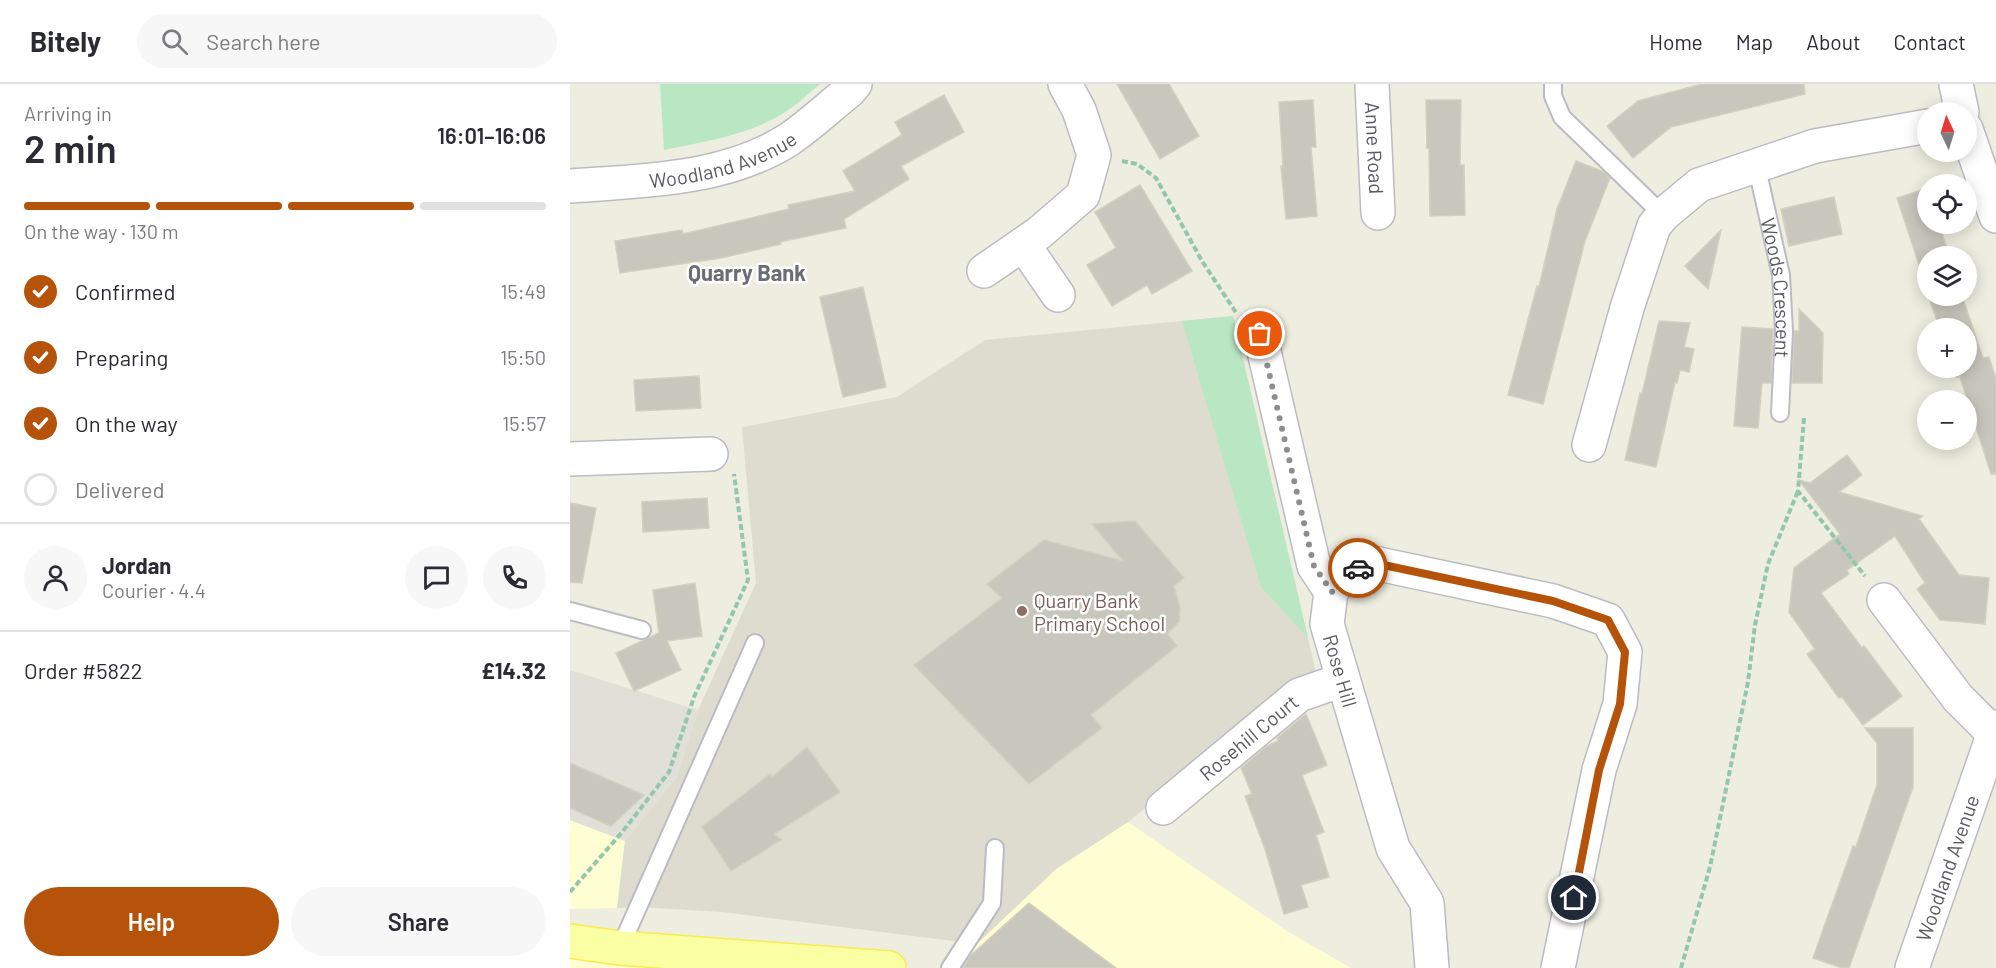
<!DOCTYPE html>
<meta charset="utf-8">
<style>
body{margin:0;font-family:Barlow,sans-serif;background:#f7f7f7;color:#2b2b33;height:100vh;display:flex;flex-direction:column;font-size:22px;white-space:nowrap}
*{box-sizing:border-box;margin:0}
p{font-size:20px;color:#7c7c81}
.icon{flex:none;width:33px;height:33px;fill:none;stroke:currentColor;stroke-width:2;stroke-linecap:round;stroke-linejoin:round}
.map{position:relative;flex:1;overflow:hidden}
.sheet{display:flex;flex-direction:column;background:#fff;width:570px}
.sheet>*{flex:none}
.needle{width:39px;rotate:356deg}
.fabs{position:absolute;left:1347px;top:18px;display:grid;gap:12px}
.fabs a{display:grid;place-items:center;width:60px;height:60px;border-radius:50%;background:#fff;box-shadow:0 3px 15px #0003;font-size:30px}
.pin{position:absolute;display:grid;place-items:center;width:51px;height:51px;color:#fff;margin:-26px;border:3px solid #fff;border-radius:50%;box-shadow:0 2px 6px #0007}
.courier{position:absolute;display:grid;place-items:center;width:60px;height:60px;margin:-30px;border:4px solid #b45309;border-radius:50%;background:#fff;color:#222;box-shadow:0 2px 8px #0007}
.headline em{font-style:normal;font-weight:600}
.headline div{display:flex;flex-direction:column-reverse}
.headline{display:flex;align-items:center;justify-content:space-between;height:102px;padding:0 24px}
h1{font-size:39px;font-weight:600;line-height:45px}
.bar{display:grid;grid-template-columns:repeat(4,1fr);gap:9px 6px;align-content:center;height:72px;padding:0 24px}
.bar i{height:8px;border-radius:4px;background:#e1e1e2}
.bar .selected{background:#b45309}
.bar p{grid-column:span 4}
.line{display:flex;align-items:center;gap:15px;padding:0 24px;border-top:2px solid #e1e1e2}
.line div{flex:1}
.round{display:grid;place-items:center;flex:none;width:63px;height:63px;border-radius:32px;background:#f7f7f7}
ol{padding:0 24px;list-style:none}
li{display:flex;align-items:center;gap:18px;height:66px}
li p{margin-inline-start:auto}
li .icon{padding:6px;border-radius:50%;background:#b45309;color:#fff;stroke-width:4}
li:last-child{color:#7c7c81}
li i{width:33px;height:33px;border:3px solid #e1e1e2;border-radius:50%}
.button{display:flex;gap:12px;margin-top:auto;padding:12px 24px}
.button a{flex:1;height:69px;border-radius:36px;background:#b45309;color:#fff;font-size:24px;font-weight:600;line-height:69px;text-align:center}
.button a+a{background:#f7f7f7;color:#2b2b33}
header{display:flex;align-items:center;gap:36px;box-sizing:border-box;height:84px;padding:0 30px;background:#fff;border-bottom:2px solid #e1e1e2}
header strong{font-size:28px}
nav{display:flex;gap:33px;margin-inline-start:auto;font-size:21px}
.search{width:420px;height:54px;background:#f7f7f7;display:flex;align-items:center;gap:15px;box-sizing:border-box;padding:0 21px;border-radius:33px;color:#7c7c81;font-size:22px}
main{display:flex;flex:1;min-height:0}
.map>svg:first-child{display:block}
.commercial{fill:#fffed3}
.industrial{fill:#e0dfd8}
.education{fill:#dddccf}
.green{fill:#bae7c3}
.building{fill:#c8c7bd;stroke:#d2d0be;stroke-width:1.5}
.lines{fill:none;stroke-linecap:round;stroke-linejoin:round}
.lane-casing{stroke:#bbbcc3;stroke-width:20}
.street-casing{stroke:#bbbcc3;stroke-width:36}
.primary-casing{stroke:#f9eb4d;stroke-width:36}
.path{stroke:#93c7ad;stroke-width:4;stroke-dasharray:6 3;stroke-linecap:butt}
.lane{stroke:#fff;stroke-width:16}
.street{stroke:#fff;stroke-width:33}
.primary{stroke:#fbffa3;stroke-width:33}
.done{stroke:#8d8e8e;stroke-width:6;stroke-dasharray:0 10.8}
.route{stroke:#b45309;stroke-width:8}
.education-dot{fill:#8d6e63;stroke:#fff;stroke-width:2}
.labels{text-anchor:middle;dominant-baseline:central;stroke-width:5;stroke-linejoin:round;paint-order:stroke}
.street-label{font-size:20px;fill:#595b62;stroke:#fff}
.education-label{font-size:20px;fill:#785e54;stroke:#fff;text-anchor:start}
.quarter-label{font-size:22px;font-weight:bold;fill:#6a6d74;stroke:#fff}
</style>
<header>
<strong>Bitely</strong>
<div class="search"><svg class="icon" aria-label="search" viewBox="0 0 24 24"><circle cx="10" cy="10" r="6"/><path d="M15 15l6 6"/></svg>Search here</div>
<nav><a>Home</a><a>Map</a><a>About</a><a>Contact</a></nav>
</header>
<main>
<section class="sheet">
<div class="headline"><div><h1>2 min</h1><p>Arriving in</p></div><em>16:01–16:06</em></div>
<div class="bar"><i class="selected"></i><i class="selected"></i><i class="selected"></i><i></i><p>On the way · 130 m</p></div>
<ol>
<li><svg class="icon" aria-label="check" viewBox="0 0 24 24"><path d="M5 12l5 5 9-10"/></svg>Confirmed<p>15:49</p></li>
<li><svg class="icon" aria-label="check" viewBox="0 0 24 24"><path d="M5 12l5 5 9-10"/></svg>Preparing<p>15:50</p></li>
<li><svg class="icon" aria-label="check" viewBox="0 0 24 24"><path d="M5 12l5 5 9-10"/></svg>On the way<p>15:57</p></li>
<li><i></i>Delivered</li>
</ol>
<div class="line" style="height:108px"><a class="round"><svg class="icon" aria-label="person" viewBox="0 0 24 24"><circle cx="12" cy="8" r="4"/><path d="M4 21q1-7 8-7t8 7"/></svg></a><div><b>Jordan</b><p>Courier · 4.4</p></div><a class="round"><svg class="icon" aria-label="chat" viewBox="0 0 24 24"><path d="M4 5h16v11H9l-5 4z"/></svg></a><a class="round"><svg class="icon" aria-label="phone" viewBox="0 0 24 24"><path d="M5 4h4l2 5-3 2q2 4 5 5l2-3 5 2v4C11 20 4 13 5 4z"/></svg></a></div>
<div class="line" style="height:78px"><div>Order #5822</div><b>£14.32</b></div>
<div class="button"><a>Help</a><a>Share</a></div>
</section>
<div class="map">
<svg width="1426" height="884" viewBox="0 0 1426 884">
<rect width="100%" height="100%" fill="#edede0"/>
<g class="commercial">
<path d="M0 736 55 757 47 824 0 825Z"/>
<path d="M558 738 717 847 781 884H409L395 875 407 860 486 785Z"/>
<path d="M0 870 88 884H0Z"/>
</g>
<path class="industrial" d="M0 586 128 626 107 693 55 757 0 736Z"/>
<path class="education" d="M663 232 746 589 673 645 558 738 486 785 407 860 152 828 68 823 47 824 55 757 107 693 128 626 186 499 172 343 327 313 415 256Z"/>
<g class="green">
<path d="M90 0H250C240 8 231 17 221 24 185 50 137 57 94 66Z"/>
<path d="M663 232 738 554 691 503 612 237Z"/>
</g>
<g class="building">
<path d="M547 0H599L629 52 590 75Z"/>
<path d="M1132 0H1234L1235 10 1101 43 1063 74 1037 42 1068 17Z"/>
<path d="M374 11 394 48 331 82 339 95 274 135 276 144 210 158 211 160 151 174 50 189 45 157 112 146 113 150 219 125 218 121 285 107 273 87 332 51 325 38Z"/>
<path d="M743 16 746 63H741L747 132 716 135 711 82H713L709 18Z"/>
<path d="M856 16H891L890 81H894L895 131 860 132 859 64H857Z"/>
<path d="M1006 77 1034 88 1040 94 1015 157 973 320 938 311 967 202 969 203 987 125Z"/>
<path d="M570 101 622 187 582 210 577 201 542 222 517 181 546 164 525 128Z"/>
<path d="M1358 104V140H1369L1378 168 1365 172H1358V193H1353L1327 114Z"/>
<path d="M1264 113 1272 150 1219 162 1211 125Z"/>
<path d="M1151 146 1138 205 1115 182Z"/>
<path d="M293 203 316 303 273 313 250 213Z"/>
<path d="M1358 212H1392L1413 274 1419 273 1426 295V390H1421L1390 293H1386L1383 284H1396V244H1370Z"/>
<path d="M1229 225 1253 249 1252 299H1222L1224 247H1229Z"/>
<path d="M1089 237 1120 239 1114 263 1124 265 1119 288 1110 286 1107 299 1105 298 1086 383 1055 376 1070 309 1072 310Z"/>
<path d="M1172 243 1203 245 1201 299H1192L1188 344 1164 342Z"/>
<path d="M129 292 131 324 66 327 64 296Z"/>
<path d="M1277 371 1292 391 1269 408 1353 432 1349 435 1389 491 1419 494 1415 540 1370 536 1347 505 1355 499 1325 452 1277 486 1279 490 1251 509 1292 564 1294 562 1332 612 1293 641 1272 613 1269 614 1237 570 1245 565 1219 528 1224 484 1270 450 1229 396 1240 399Z"/>
<path d="M137 414 139 444 73 448 72 418Z"/>
<path d="M0 419 26 424 12 499 0 498Z"/>
<path d="M565 437 614 494 604 502 610 524 609 538 597 550 607 562 521 631 532 644 459 700 344 581 432 514 417 500 474 456 553 477 522 440Z"/>
<path d="M125 499 132 552 97 557 111 586 64 607 46 569 89 549 83 506Z"/>
<path d="M736 630 757 681 732 691 754 748 746 751 759 793 731 801 738 823 714 830 695 765 675 712 682 710 671 684 697 662 708 657 707 654Z"/>
<path d="M1295 644H1343V703L1279 884H1272L1243 874 1283 762 1286 763 1307 701V659Z"/>
<path d="M237 663 270 708 204 750 211 756 161 787 132 743 200 690 202 693Z"/>
<path d="M0 679 74 711 41 742 0 724Z"/>
<path d="M459 819 496 847 546 884H393L400 872Z"/>
</g>
<g class="lines">
<defs>
<g id="lane">
<path d="M983 0V12L992 33 1093 131"/>
<path id="s1" d="M1186 80 1211 191 1214 247 1210 329"/>
<path d="M0 527 72 546"/>
<path d="M50 864 185 559"/>
<path d="M380 884 422 819 425 764"/>
</g>
<g id="street">
<path id="s2" d="M802 0 808 129"/>
<path d="M1386 0 1392 28"/>
<path d="M1396 45 1426 132"/>
<path id="s3" d="M0 102C72 97 155 96 218 56 239 42 259 23 279 7L285 0"/>
<path d="M453 160 488 211"/>
<path d="M414 187 469 149 513 111 524 71 509 26 495 0"/>
<path id="s4" d="M690 250 744 482 761 508 757 540 823 764 857 819 862 884"/>
<path d="M1019 361 1057 224 1084 142 1093 131 1129 101 1245 62 1358 42"/>
<path d="M0 375 141 370"/>
<path d="M761 508 776 488 804 479 983 517 1038 536 1055 568 1050 620 1029 686 988 884"/>
<path d="M1314 516 1388 614 1424 650"/>
<path id="s5" d="M593 724 729 611 772 596"/>
<path id="s6" d="M1342 884 1426 643"/>
</g>
<path id="primary" d="M0 857 50 864 319 884"/>
</defs>
<use href="#lane" class="lane-casing"/>
<use href="#street" class="street-casing"/>
<use href="#primary" class="primary-casing"/>
<g class="path">
<path d="M552 77 567 80 586 94 632 177 667 230"/>
<path d="M1234 334 1228 407 1295 492"/>
<path d="M0 808 53 747 99 688 124 613 178 496 164 390"/>
<path d="M1111 884 1140 783 1178 598 1185 541 1198 480 1228 407"/>
</g>
<use href="#lane" class="lane"/>
<use href="#street" class="street"/>
<use href="#primary" class="primary"/>
</g>
<g class="lines">
<path class="done" d="M690 250 744 482 762 508 776 488 788 484"/>
<path class="route" d="M788 484 804 479 983 517 1038 536 1055 568 1050 620 1029 686 1004 814"/>
</g>
<circle class="education-dot" cx="452" cy="527" r="6"/>
<g class="labels">
<g class="street-label">
<text stroke="none"><textPath href="#s2" startOffset="64">Anne Road</textPath></text>
<text stroke="none"><textPath href="#s3" startOffset="156">Woodland Avenue</textPath></text>
<text stroke="none"><textPath href="#s1" startOffset="126">Woods Crescent</textPath></text>
<text stroke="none"><textPath href="#s4" startOffset="350">Rose Hill</textPath></text>
<text stroke="none"><textPath href="#s5" startOffset="111">Rosehill Court</textPath></text>
<text stroke="none"><textPath href="#s6" startOffset="106">Woodland Avenue</textPath></text>
</g>
<g class="education-label">
<text x="464" y="516">Quarry Bank<tspan x="464" dy="23">Primary School</tspan></text>
</g>
<g class="quarter-label">
<text x="177" y="188">Quarry Bank</text>
</g>
</g>
</svg>
<div class="fabs">
<a><svg class="needle" viewBox="-14 -14 28 28"><path d="M0-13l5 13h-10z" fill="#e53935"/><path d="M0 13l5-13h-10z" fill="#7c7c81"/></svg></a>
<a><svg class="icon" aria-label="locate" viewBox="0 0 24 24"><circle cx="12" cy="12" r="6"/><path d="M12 2v4M12 18v4M2 12h4M18 12h4"/></svg></a>
<a><svg class="icon" aria-label="layers" viewBox="0 0 24 24"><path d="M12 4l9 5-9 5-9-5zM3 14l9 5 9-5"/></svg></a>
<a>+</a>
<a>−</a>
</div>
<div class="pin" style="left:690px;top:250px;background:#ea580c"><svg class="icon" aria-label="bag" viewBox="0 0 24 24"><path d="M5 8h14l-1 12H6zM9 8a3 3 0 0 1 6 0"/></svg></div>
<div class="pin" style="left:1004px;top:814px;background:#1f2937"><svg class="icon" aria-label="home" viewBox="0 0 24 24"><path d="M3 11l9-7 9 7M6 9v11h12V9"/></svg></div>
<div class="courier" style="left:788px;top:484px"><svg class="icon" aria-label="car" viewBox="0 0 24 24"><path d="M5 17H2v-5l4-1 3-4h7l3 4 3 1v5h-3M9 17h6M6 11h13"/><circle cx="7" cy="17" r="2"/><circle cx="17" cy="17" r="2"/></svg></div>
</div>
</main>
